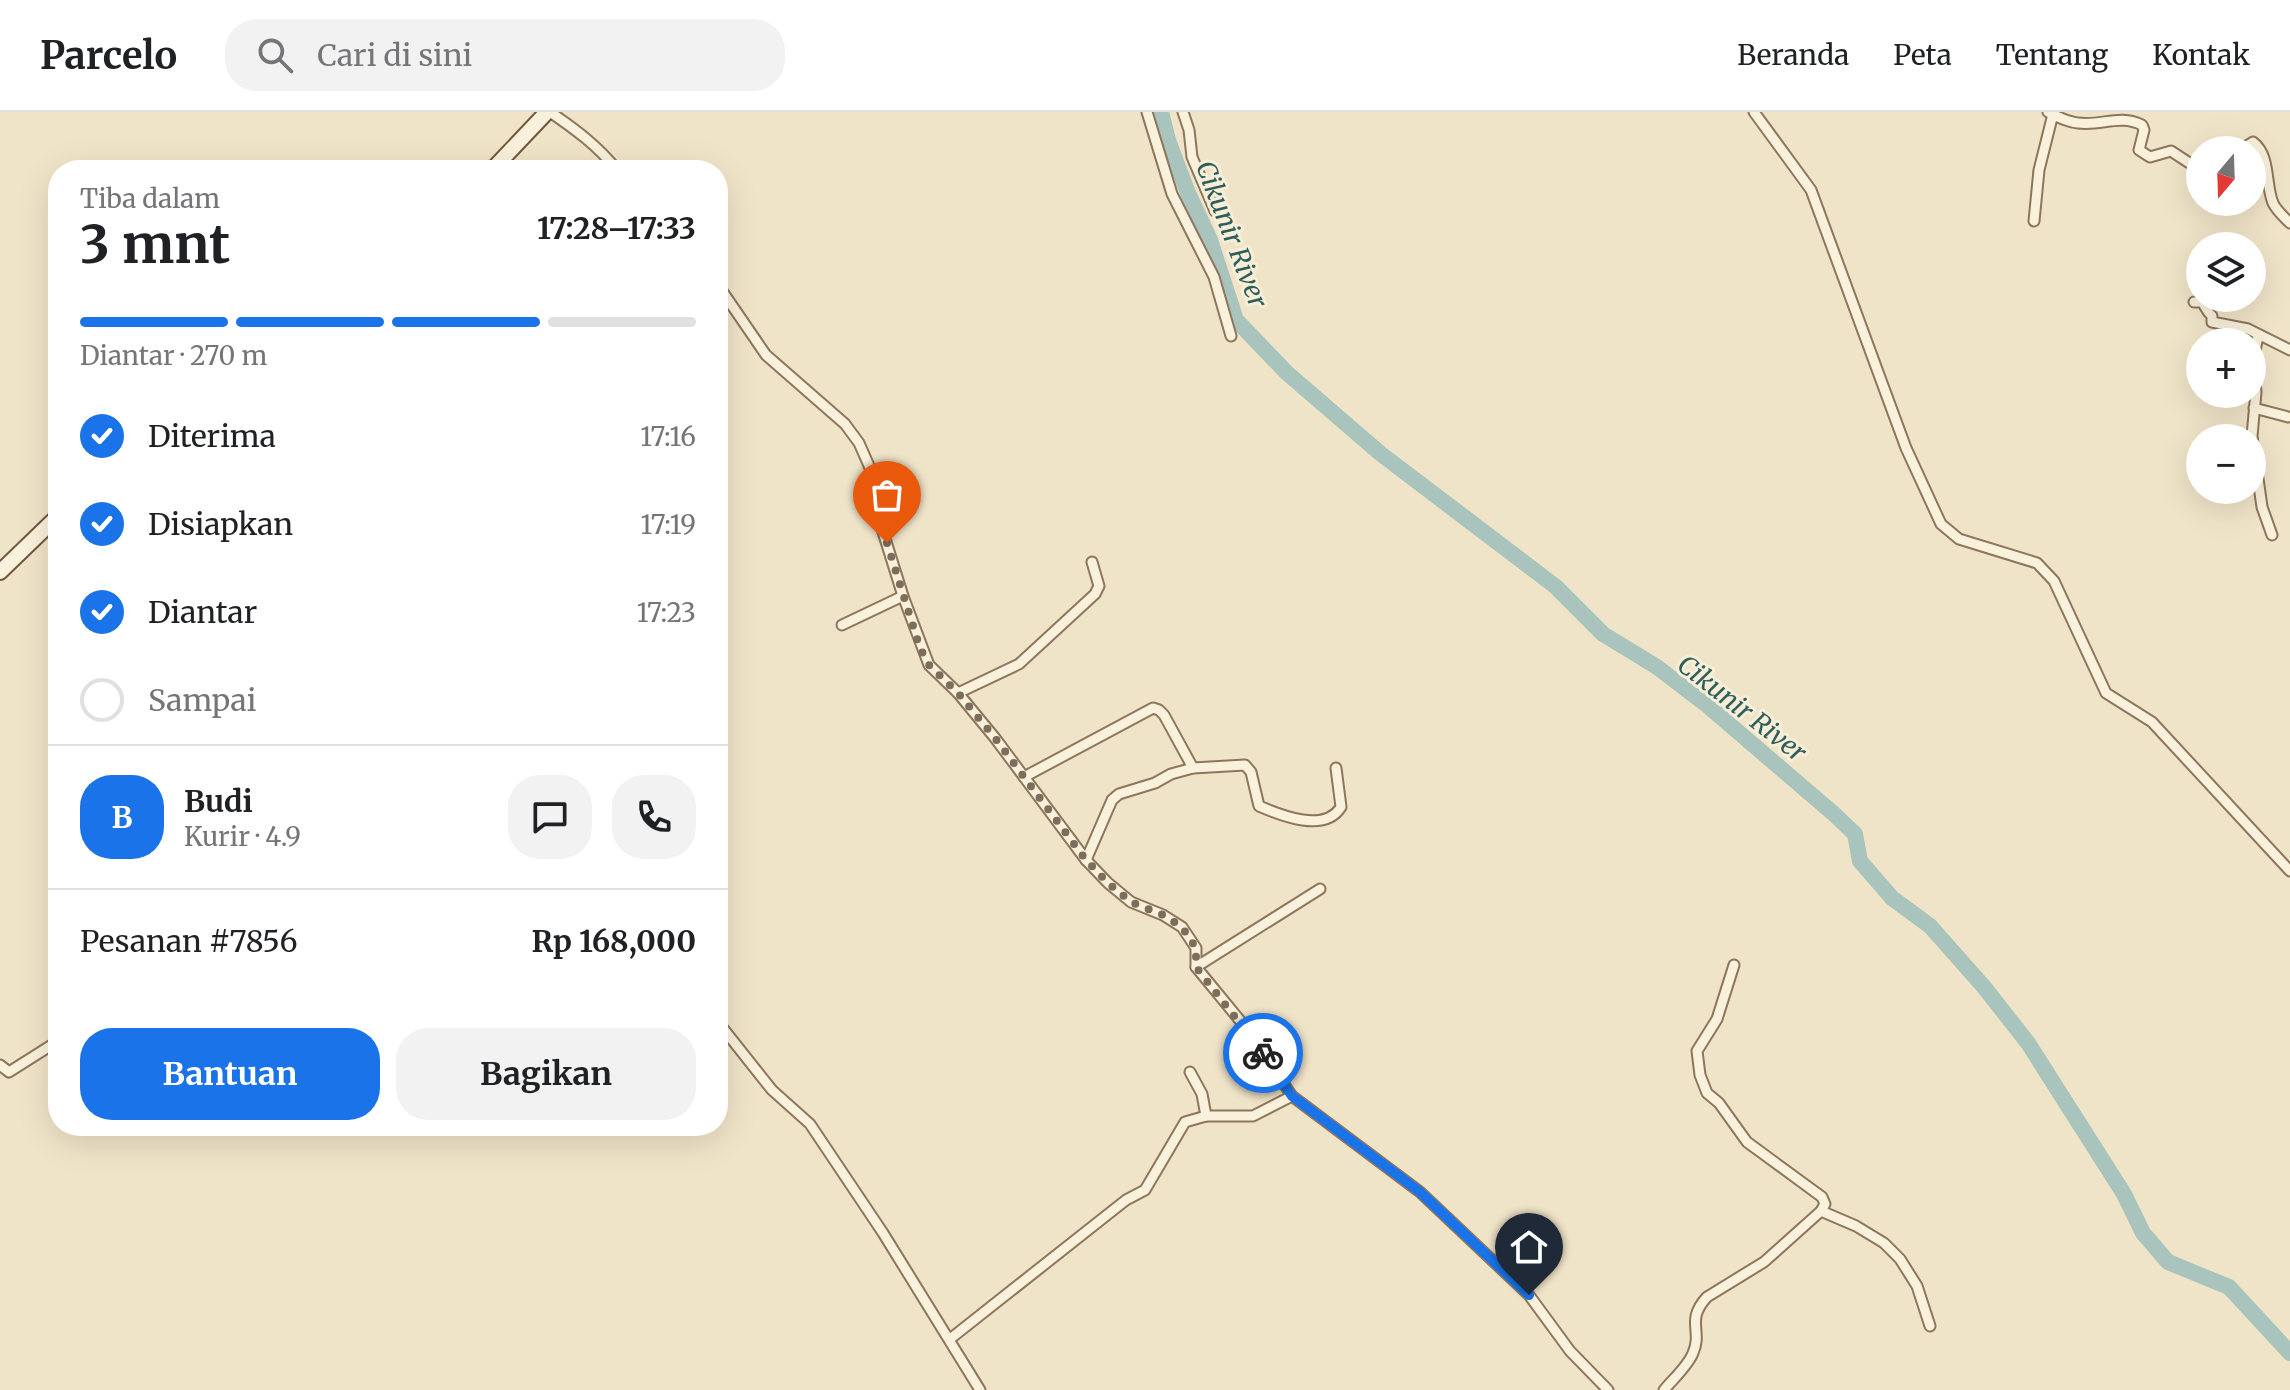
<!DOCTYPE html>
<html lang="id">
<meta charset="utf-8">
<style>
body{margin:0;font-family:Merriweather,serif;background:#f2f2f2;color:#202124;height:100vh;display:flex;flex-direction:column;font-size:30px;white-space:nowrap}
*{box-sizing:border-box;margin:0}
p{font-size:26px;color:#757577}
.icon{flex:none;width:44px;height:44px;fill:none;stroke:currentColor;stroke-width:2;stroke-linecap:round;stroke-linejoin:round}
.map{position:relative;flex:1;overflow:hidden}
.side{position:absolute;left:48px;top:48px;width:680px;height:976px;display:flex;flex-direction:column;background:#fff;border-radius:32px;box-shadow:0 8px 32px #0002}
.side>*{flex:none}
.needle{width:52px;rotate:199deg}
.buttons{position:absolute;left:2186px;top:24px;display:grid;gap:16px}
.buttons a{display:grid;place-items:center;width:80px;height:80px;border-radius:50%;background:#fff;box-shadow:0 8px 32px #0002;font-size:40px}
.pin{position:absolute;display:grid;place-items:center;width:68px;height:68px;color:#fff;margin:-82px -34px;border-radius:50% 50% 50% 0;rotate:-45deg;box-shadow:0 0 8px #0007}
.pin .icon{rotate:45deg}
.courier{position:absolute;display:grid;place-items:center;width:80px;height:80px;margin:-40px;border:6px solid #1a73e8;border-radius:50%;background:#fff;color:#222;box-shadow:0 2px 10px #0007}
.overview em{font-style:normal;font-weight:700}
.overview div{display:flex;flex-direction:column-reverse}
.overview{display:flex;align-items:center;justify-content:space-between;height:136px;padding:0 32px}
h1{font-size:52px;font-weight:700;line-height:60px}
.bar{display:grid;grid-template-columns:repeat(4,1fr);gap:12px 8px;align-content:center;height:96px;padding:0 32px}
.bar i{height:10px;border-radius:6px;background:#e0e0e0}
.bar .active{background:#1a73e8}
.bar p{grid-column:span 4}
.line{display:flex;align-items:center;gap:20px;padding:0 32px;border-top:2px solid #e0e0e0}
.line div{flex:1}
.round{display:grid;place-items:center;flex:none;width:84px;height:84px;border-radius:32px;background:#f2f2f2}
ol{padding:0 32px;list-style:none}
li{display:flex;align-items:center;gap:24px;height:88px}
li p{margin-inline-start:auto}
li .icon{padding:8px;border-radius:50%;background:#1a73e8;color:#fff;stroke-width:4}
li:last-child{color:#757577}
li i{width:44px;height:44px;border:4px solid #e0e0e0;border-radius:50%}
.action{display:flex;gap:16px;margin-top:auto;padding:16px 32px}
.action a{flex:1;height:92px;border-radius:32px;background:#1a73e8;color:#fff;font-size:32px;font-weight:700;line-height:92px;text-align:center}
.action a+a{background:#f2f2f2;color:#202124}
header{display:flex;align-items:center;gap:48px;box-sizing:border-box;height:112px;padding:0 40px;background:#fff;border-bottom:2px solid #e0e0e0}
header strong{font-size:38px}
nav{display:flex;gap:44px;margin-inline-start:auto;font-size:28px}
.search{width:560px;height:72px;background:#f2f2f2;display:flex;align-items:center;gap:20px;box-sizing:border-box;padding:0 28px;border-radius:32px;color:#757577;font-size:30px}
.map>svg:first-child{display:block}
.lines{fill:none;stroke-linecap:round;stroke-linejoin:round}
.river{stroke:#a9c4bc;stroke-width:16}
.street-casing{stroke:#8d765c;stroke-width:13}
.secondary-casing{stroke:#6f573f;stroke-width:18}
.street{stroke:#faf1dc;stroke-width:9}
.secondary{stroke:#faf1dc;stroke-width:14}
.done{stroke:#7c6e5b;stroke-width:8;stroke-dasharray:0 14.4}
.route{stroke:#1a73e8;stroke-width:10}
.labels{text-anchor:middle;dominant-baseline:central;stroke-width:6;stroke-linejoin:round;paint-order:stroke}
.water-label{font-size:26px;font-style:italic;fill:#2f5d5a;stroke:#f7eed8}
</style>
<header>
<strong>Parcelo</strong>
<div class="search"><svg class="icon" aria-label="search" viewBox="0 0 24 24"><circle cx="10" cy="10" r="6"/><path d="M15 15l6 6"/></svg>Cari di sini</div>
<nav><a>Beranda</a><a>Peta</a><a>Tentang</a><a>Kontak</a></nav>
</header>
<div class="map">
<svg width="2290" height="1278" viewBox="0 0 2290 1278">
<rect width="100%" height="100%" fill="#f0e4c8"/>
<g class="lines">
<path class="river" d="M1161 0 1168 28 1188 81 1210 128 1236 208 1287 261 1381 342 1555 474 1603 522 1657 555 1708 594 1834 702 1855 722 1860 749 1892 786 1930 814 1984 875 2028 931 2124 1082 2143 1121 2168 1150 2229 1175 2290 1241"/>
<defs>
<g id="street">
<path d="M550 0C575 17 598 34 617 58"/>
<path d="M1147 0 1172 82 1214 165 1231 224"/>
<path d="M1183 0 1189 18 1192 45 1215 99"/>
<path d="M1754 0 1811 78 1906 336 1941 412 1959 427 2037 451 2054 469 2106 581 2152 610 2290 759"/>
<path d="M2048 0C2058 5 2067 10 2078 11 2102 14 2120 2 2142 13L2144 18 2139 38 2150 45 2171 39 2200 58"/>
<path d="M2240 38 2253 30C2271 44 2265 72 2273 91 2276 98 2284 105 2290 111"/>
<path d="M2034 109 2039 58 2053 2"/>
<path d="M718 173 766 243 845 312 859 331 870 356 878 404 903 484 929 553 958 581 995 626 1086 748 1108 771 1131 790 1163 803 1182 815 1196 836V855L1247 917 1292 984 1420 1080 1529 1183 1570 1239 1608 1278"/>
<path d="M2194 190H2202C2206 195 2206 199 2212 204V210L2248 217 2290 238"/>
<path d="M2258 224 2253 249 2256 280 2252 324 2262 395 2272 423"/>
<path d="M2254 296 2288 305"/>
<path d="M842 513 903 484"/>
<path d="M958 581 1019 552 1095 482 1099 474 1092 450"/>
<path d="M1024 665 1153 596 1159 598 1164 603 1193 656"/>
<path d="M1086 748 1112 688 1119 682 1155 671 1171 662 1193 656 1245 653 1251 660 1259 694C1282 704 1325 721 1341 695L1336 656"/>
<path d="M1196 855 1320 777"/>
<path d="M718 910 772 978 810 1012 883 1121 980 1278"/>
<path d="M0 953 9 960 58 929"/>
<path d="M1190 960 1202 982 1206 1004"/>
<path d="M1821 1099 1856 1114 1884 1131 1900 1147 1917 1174 1930 1214"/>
<path d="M950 1227 1126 1088 1145 1078 1185 1010 1206 1004H1253L1292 984"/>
<path d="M1664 1278C1673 1267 1688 1254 1693 1241 1703 1218 1685 1209 1707 1185L1764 1150 1821 1099 1825 1092 1822 1085 1747 1030 1719 991 1707 981 1700 963 1697 939 1717 907 1734 853"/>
</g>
<g id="secondary">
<path d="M492 58 547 0"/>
<path d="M0 460 58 404"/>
</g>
</defs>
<use href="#street" class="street-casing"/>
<use href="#secondary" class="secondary-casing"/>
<use href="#street" class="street"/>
<use href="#secondary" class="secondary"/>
</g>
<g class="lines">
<path class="done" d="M887 431 920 536 929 553 958 581 995 626 1086 748 1108 771 1131 790 1163 803 1182 815 1196 836V855L1263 941"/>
<path class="route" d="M1263 941 1292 984 1420 1080 1529 1183"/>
</g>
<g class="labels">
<g class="water-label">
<text transform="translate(1232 122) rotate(69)">Cikunir River</text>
<text transform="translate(1742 596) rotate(38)">Cikunir River</text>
</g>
</g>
</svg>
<div class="buttons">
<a><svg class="needle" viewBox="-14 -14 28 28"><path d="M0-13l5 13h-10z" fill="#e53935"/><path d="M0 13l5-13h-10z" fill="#757577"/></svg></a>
<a><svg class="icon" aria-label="layers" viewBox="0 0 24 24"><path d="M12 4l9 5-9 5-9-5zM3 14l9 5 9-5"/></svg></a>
<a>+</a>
<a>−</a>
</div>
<div class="pin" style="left:887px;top:431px;background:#ea580c"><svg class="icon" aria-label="bag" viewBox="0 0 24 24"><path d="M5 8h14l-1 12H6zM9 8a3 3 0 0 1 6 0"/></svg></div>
<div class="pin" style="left:1529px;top:1183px;background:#1f2937"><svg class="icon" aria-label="home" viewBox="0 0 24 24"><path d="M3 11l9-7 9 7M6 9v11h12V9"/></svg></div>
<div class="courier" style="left:1263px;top:941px"><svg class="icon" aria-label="bike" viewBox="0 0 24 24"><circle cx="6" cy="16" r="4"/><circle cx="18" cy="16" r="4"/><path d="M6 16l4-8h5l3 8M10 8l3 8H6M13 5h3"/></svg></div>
<section class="side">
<div class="overview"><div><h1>3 mnt</h1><p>Tiba dalam</p></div><em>17:28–17:33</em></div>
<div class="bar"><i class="active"></i><i class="active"></i><i class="active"></i><i></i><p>Diantar · 270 m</p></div>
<ol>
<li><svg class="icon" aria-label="check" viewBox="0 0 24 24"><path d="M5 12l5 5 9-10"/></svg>Diterima<p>17:16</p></li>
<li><svg class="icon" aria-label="check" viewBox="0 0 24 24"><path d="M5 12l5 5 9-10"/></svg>Disiapkan<p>17:19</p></li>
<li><svg class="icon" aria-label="check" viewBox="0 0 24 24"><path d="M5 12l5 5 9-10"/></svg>Diantar<p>17:23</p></li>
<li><i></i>Sampai</li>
</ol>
<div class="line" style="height:144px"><b class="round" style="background:#1a73e8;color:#fff">B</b><div><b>Budi</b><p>Kurir · 4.9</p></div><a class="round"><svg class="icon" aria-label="chat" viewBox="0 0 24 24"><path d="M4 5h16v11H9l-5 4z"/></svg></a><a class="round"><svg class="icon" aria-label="phone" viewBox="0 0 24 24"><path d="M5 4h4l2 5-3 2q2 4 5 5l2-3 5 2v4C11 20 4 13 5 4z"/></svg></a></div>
<div class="line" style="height:104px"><div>Pesanan #7856</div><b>Rp 168,000</b></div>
<div class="action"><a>Bantuan</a><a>Bagikan</a></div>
</section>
</div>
